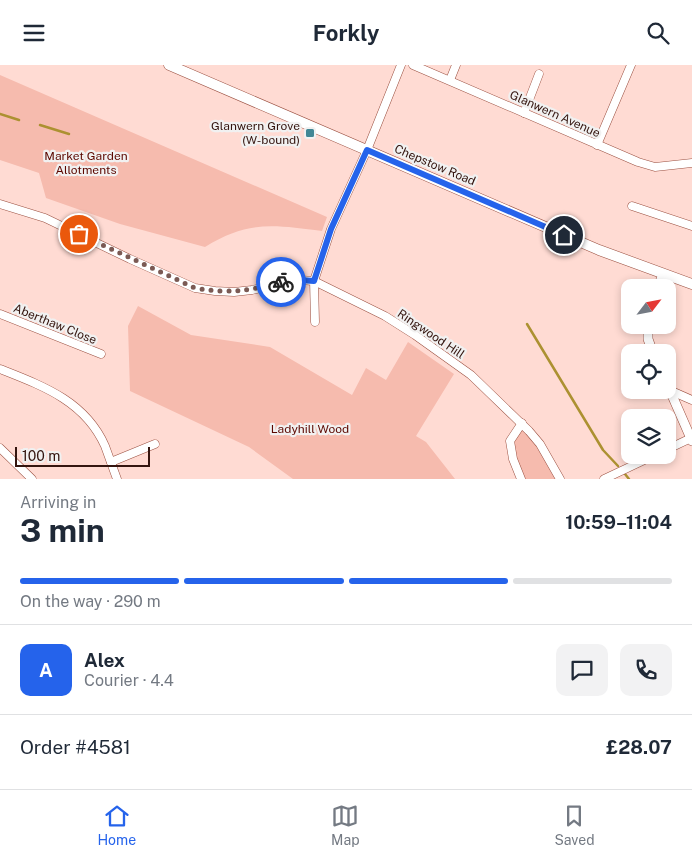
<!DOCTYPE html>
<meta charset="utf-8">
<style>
body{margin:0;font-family:"Public Sans",sans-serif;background:#f2f2f3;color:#1f2937;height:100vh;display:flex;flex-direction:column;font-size:19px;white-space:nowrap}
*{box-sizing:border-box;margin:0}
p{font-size:16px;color:#747a83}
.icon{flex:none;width:28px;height:28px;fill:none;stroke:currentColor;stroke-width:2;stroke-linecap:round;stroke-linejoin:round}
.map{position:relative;height:414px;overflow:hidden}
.drawer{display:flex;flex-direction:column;background:#fff;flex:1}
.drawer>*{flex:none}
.needle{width:32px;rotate:58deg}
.fabs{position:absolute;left:621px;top:214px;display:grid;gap:10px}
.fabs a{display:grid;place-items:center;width:55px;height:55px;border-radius:10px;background:#fff;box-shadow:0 2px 8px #0003;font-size:25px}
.scale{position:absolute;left:15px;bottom:12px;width:135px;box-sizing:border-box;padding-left:5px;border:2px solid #34150f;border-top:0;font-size:14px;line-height:18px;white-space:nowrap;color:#34150f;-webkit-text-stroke:4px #f1f1f1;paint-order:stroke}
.pin{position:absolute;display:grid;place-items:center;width:42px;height:42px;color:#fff;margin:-21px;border:2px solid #fff;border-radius:50%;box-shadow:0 1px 5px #0007}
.courier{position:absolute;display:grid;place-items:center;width:50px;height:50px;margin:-25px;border:4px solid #2563eb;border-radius:50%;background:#fff;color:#222;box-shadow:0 1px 6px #0007}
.overview em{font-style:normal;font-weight:700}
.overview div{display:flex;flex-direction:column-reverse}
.overview{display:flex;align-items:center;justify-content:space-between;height:85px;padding:0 20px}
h1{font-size:32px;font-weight:700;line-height:38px}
.bar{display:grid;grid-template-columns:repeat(4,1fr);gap:8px 5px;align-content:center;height:60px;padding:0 20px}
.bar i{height:6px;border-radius:4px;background:#e0e1e3}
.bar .selected{background:#2563eb}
.bar p{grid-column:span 4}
.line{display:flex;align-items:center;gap:12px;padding:0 20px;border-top:1px solid #e0e1e3}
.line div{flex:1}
.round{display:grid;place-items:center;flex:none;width:52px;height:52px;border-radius:10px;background:#f2f2f3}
header{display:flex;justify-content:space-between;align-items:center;height:65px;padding:0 20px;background:#fff;font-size:22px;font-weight:700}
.menu{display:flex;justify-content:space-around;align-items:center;height:70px;border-top:1px solid #e0e1e3;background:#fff;font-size:14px;color:#747a83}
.menu a{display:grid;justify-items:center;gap:2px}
.menu .selected{color:#2563eb}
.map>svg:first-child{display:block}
.green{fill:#f6bbae}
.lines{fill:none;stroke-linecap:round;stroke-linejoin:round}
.stream{stroke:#ac9131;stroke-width:2.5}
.minor-casing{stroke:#9b5041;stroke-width:9}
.tertiary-casing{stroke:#9b5041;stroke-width:10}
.secondary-casing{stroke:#9b5041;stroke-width:11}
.minor{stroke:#fff;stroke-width:8}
.tertiary{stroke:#fff;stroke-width:9}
.secondary{stroke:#fff;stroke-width:10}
.done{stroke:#7b5a54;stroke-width:5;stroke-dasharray:0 9}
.route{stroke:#2563eb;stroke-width:6}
.poi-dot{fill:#428795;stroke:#f1f1f1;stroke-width:2}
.labels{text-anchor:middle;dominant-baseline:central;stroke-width:4.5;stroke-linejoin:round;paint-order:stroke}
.street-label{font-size:12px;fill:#34150f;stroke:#f1f1f1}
.poi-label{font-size:12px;fill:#34150f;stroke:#f1f1f1;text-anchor:end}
.park-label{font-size:12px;fill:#5c0800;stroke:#f1f1f1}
</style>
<header><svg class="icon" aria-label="menu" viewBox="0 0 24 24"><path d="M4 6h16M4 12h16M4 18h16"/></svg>Forkly<svg class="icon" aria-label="search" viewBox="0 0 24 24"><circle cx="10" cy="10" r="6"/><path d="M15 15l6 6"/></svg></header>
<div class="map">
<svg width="692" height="414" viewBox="0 0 692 414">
<rect width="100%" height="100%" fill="#ffdbd3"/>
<g class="green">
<path d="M0 10 327 152 322 166C274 160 248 155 205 182L120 159 46 133 39 108 0 95Z"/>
<path d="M138 241 191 270 270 282 352 330 366 303 386 315 408 277 454 309 416 371 426 377 455 414H293L249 382 130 326 128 261Z"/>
<path d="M522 358 560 414H521L510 376Z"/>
</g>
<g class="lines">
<g class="stream">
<path d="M0 49 19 55"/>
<path d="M40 60 69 69"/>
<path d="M527 259 603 385 618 401"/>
<path d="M625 409 629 414"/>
</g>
<defs>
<g id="minor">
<path d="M413 0 638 97 655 102 692 98"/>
<path d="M450 15 456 0"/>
<path d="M524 48 539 9"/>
<path d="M597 80 631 0"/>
<path d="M0 139 45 153 130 194 195 223 215 226 234 227 252 225 285 217 300 215 314 216 385 251 415 270 471 310 529 366 540 379 560 414"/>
<path d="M632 141 692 161"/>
<path d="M0 249 101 289"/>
<path d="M315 257 314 216 331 164 367 85 401 0"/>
<path d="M0 304C43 321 85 336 105 381 109 392 113 403 117 414"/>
<path d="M669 325 692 335"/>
<path d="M0 383 32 414"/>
<path d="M668 384 691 373"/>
<path d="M111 397 155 379"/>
<path d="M521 414 513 394 510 376 522 358"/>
<path d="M604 414 655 390"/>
</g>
<g id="tertiary">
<path d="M658 222 663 209"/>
<path d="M648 260V274L653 288"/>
<path d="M668 321 692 376"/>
</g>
<path id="secondary" d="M169 0 599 185 692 219"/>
</defs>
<use href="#minor" class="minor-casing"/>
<use href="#tertiary" class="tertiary-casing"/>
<use href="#secondary" class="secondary-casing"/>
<use href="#minor" class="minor"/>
<use href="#tertiary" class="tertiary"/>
<use href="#secondary" class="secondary"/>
</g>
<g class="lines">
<path class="done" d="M79 169 195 223C229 229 248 226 281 217"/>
<path class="route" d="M281 217 300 215 314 216 331 164 367 85 564 170"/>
</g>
<rect class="poi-dot" x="305" y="63" width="10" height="10" rx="2.5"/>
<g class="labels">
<g class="street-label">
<text transform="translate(555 49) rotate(24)">Glanwern Avenue</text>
<text transform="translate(435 100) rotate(23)">Chepstow Road</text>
<text transform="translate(55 259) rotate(22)">Aberthaw Close</text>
<text transform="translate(431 269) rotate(34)">Ringwood Hill</text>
</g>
<g class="poi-label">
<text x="300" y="61">Glanwern Grove<tspan x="300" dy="14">(W-bound)</tspan></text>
</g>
<g class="park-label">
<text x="86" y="91">Market Garden<tspan x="86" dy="14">Allotments</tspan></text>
<text x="310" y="364">Ladyhill Wood</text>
</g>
</g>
</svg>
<div class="fabs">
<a><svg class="needle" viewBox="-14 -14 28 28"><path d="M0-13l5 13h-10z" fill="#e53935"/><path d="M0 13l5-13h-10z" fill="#747a83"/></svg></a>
<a><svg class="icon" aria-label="locate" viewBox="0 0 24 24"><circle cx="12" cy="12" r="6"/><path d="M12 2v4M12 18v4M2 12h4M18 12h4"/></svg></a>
<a><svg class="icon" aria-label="layers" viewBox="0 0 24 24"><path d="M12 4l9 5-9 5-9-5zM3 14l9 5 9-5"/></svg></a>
</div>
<div class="scale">100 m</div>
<div class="pin" style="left:79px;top:169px;background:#ea580c"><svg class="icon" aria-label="bag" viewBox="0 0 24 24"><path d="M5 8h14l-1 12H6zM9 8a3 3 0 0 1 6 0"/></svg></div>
<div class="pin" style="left:564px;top:170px;background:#1f2937"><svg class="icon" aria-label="home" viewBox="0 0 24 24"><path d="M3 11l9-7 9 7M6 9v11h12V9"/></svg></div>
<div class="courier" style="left:281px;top:217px"><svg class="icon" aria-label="bike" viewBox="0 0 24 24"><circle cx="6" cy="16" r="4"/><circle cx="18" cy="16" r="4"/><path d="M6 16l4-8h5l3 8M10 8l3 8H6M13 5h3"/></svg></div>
</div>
<section class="drawer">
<div class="overview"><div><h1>3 min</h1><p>Arriving in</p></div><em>10:59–11:04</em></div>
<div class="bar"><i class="selected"></i><i class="selected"></i><i class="selected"></i><i></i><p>On the way · 290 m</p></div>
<div class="line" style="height:90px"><b class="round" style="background:#2563eb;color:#fff">A</b><div><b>Alex</b><p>Courier · 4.4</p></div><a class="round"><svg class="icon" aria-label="chat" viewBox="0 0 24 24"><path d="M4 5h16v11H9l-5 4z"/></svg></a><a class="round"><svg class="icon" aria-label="phone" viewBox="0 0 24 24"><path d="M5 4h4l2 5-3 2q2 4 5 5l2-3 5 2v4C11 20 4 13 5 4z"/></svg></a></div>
<div class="line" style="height:65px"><div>Order #4581</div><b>£28.07</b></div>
</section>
<nav class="menu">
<a class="selected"><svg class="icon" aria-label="home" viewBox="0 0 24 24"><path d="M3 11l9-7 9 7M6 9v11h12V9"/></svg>Home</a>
<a><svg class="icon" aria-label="map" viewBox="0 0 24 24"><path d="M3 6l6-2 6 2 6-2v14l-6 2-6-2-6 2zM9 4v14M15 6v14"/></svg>Map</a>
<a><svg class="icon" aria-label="saved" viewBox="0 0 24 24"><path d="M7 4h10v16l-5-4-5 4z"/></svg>Saved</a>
</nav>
